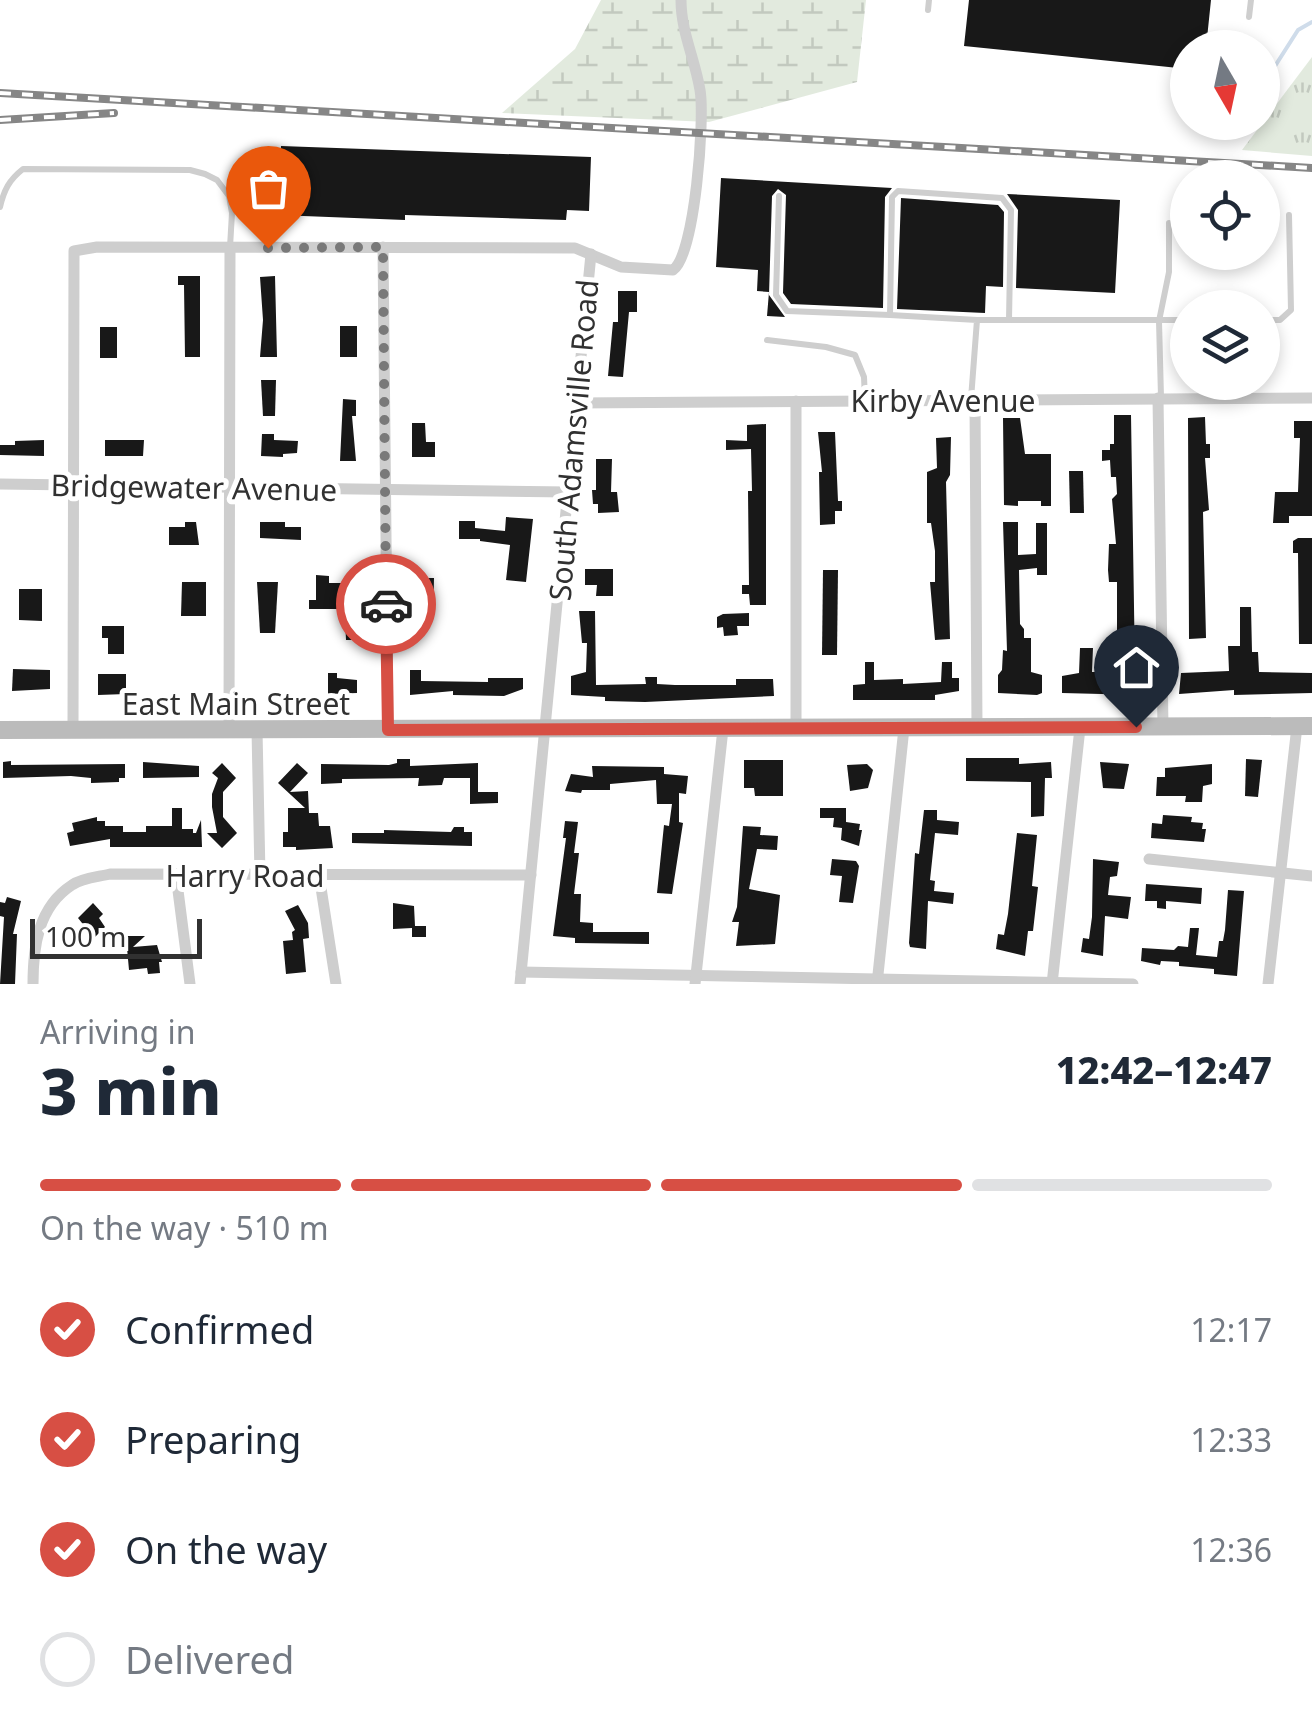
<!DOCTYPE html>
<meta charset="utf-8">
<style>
body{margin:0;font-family:"Noto Sans",sans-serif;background:#f2f2f3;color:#1f2937;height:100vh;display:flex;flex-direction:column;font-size:38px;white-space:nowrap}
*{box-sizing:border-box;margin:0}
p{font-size:32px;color:#747a83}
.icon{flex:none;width:55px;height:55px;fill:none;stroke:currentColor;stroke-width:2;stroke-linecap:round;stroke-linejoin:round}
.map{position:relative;height:984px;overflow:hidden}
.drawer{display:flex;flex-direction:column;background:#fff;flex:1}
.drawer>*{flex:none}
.needle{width:65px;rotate:171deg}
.buttons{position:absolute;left:1170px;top:30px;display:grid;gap:20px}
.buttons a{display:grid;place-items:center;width:110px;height:110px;border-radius:50%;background:#fff;box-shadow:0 5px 15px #0003;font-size:50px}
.scale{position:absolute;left:30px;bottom:25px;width:172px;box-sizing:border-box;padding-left:10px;border:5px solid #313131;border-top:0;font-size:28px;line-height:35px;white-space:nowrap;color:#313131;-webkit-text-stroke:8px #fff;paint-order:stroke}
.pin{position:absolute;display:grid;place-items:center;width:85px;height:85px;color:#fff;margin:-102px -42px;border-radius:50% 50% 50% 0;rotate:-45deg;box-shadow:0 0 10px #0007}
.pin .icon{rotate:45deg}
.courier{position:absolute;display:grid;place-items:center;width:100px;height:100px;margin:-50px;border:8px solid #d74f44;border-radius:50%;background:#fff;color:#222;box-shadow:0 2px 12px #0007}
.overview em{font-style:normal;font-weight:800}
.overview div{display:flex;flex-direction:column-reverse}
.overview{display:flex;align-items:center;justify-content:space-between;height:170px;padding:0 40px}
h1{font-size:65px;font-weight:800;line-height:75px}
.bar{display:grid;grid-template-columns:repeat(4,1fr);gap:15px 10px;align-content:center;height:120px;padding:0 40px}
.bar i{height:12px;border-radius:8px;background:#e0e1e3}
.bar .active{background:#d74f44}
.bar p{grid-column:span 4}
ol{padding:0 40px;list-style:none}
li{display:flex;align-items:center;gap:30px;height:110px}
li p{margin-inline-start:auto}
li .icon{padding:10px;border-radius:50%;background:#d74f44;color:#fff;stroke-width:4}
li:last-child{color:#747a83}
li i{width:55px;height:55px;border:5px solid #e0e1e3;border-radius:50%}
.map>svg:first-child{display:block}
.wetland{fill:url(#wetland-marsh)}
.park{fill:url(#park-tufts)}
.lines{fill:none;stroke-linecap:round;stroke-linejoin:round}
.stream{stroke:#cfdcea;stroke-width:4}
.building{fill:#181818}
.lane{stroke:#cecece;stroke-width:6}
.street{stroke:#cecece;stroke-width:11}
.secondary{stroke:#bbb;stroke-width:18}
.rail-casing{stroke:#868686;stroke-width:8}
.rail{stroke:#fff;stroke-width:4;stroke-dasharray:11;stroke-linecap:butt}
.done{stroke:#797979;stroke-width:10;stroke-dasharray:0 18}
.route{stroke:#d74f44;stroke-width:12}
.labels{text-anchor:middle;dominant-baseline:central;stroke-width:10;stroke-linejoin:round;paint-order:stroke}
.street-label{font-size:30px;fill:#313131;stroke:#fff}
</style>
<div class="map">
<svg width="1312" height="984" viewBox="0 0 1312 984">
<defs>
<pattern id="wetland-marsh" width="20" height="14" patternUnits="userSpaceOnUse" patternTransform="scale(2.5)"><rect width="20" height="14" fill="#e2eade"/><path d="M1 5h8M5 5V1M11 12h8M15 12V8" fill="none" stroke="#c2c9bf"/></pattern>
<pattern id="park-tufts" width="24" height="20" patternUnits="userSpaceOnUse" patternTransform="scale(2.5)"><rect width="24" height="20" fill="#e2eade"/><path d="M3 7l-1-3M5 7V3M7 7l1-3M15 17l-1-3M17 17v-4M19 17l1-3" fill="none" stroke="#c2c9bf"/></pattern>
</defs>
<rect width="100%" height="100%" fill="#fff"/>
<path class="wetland" d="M601 0H866L857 82 709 122 502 113 575 49Z"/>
<path class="park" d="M1312 57V156L1242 150Z"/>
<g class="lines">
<path class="stream" d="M1262 78 1270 74 1298 30 1312 22"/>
</g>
<g class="building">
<path d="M969 0H1211L1206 48H1188V69L964 46Z"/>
<path d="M281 146 591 157 589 211 567 210 566 220 405 215V220L278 215Z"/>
<path d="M721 178 892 188 885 197 883 308 791 304 783 293 786 195 778 189 772 196 769 295 785 317 767 316 769 292 757 291 758 270 716 267Z"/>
<path d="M1007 194 1120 200 1115 293 1016 288 1018 210Z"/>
<path d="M901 198 998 205 1004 212 1003 287 986 286 985 313 897 309Z"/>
<path d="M178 276H200V357H185L184 285H178Z"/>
<path d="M275 276 277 357H260L263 320 260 277Z"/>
<path d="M618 291H637V312H629L623 377 608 376 613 322H618Z"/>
<rect x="340" y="326" width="17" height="31"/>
<rect x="100" y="327" width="17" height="31"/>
<path d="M261 380H276L275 416H263Z"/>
<path d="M343 399 356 400V416H352L356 461H340Z"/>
<path d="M1114 415H1131L1135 670 1141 674V695L1062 693V676L1079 673 1080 648H1093L1092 672H1123V643H1117V582H1109L1108 570 1109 544H1116L1112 499 1117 494 1116 477H1111L1110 460 1102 461V450H1110V444H1114Z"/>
<path d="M1205 417 1206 444H1210V458H1205L1209 510 1203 512 1206 638 1189 639 1188 418Z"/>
<path d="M1003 418H1020L1025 454H1051V506H1041V501H1018V506L1004 505Z"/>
<path d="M1294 421H1312V516H1289V523H1273L1275 492H1298L1300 438H1294Z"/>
<path d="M412 423H425L426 442H435V457H412Z"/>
<path d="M766 424V605H750L749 594H742V585H749L748 491H752L751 449 726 450V440L747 441V425Z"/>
<path d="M818 432H835L838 501H842V511H835V524L820 525 819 472H822Z"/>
<path d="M262 434H274V440L298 441 297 453 283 454V457L261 456Z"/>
<path d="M951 437 950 475 946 482 950 639 935 640 930 582H935V551L931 523H927V472L937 468 936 438Z"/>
<path d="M44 440V456L0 455V445H15V441Z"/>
<path d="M105 440H144L143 456H105Z"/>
<path d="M596 459H612L611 492H617L619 512 598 513V504H593L592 490H596Z"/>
<path d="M1069 471H1083L1084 513H1070Z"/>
<path d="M506 517 533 519 526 582 506 580 510 545 480 541V539H459V521H475V528L505 531Z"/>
<path d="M185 522H196L199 545H169V527H185Z"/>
<path d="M260 522H285V527H301V540L260 538Z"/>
<path d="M1003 522H1018V555L1036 554V523H1047V575H1037V568L1019 570 1020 624 1024 629V638H1031V672L1042 675V693L1037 695 998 693V675L1002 670 1003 650 1007 651Z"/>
<path d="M1298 538H1312V644H1299L1298 553H1293V541Z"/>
<path d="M585 569H613V596H596L597 585H585Z"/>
<path d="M823 570H838L837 655H822Z"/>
<path d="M316 575 329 576V583H362L363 617H358L359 640H346L345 617H339L338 609H309V600H316Z"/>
<path d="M415 578H434L433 619H419V614H415Z"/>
<path d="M182 582H206V616H181Z"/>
<path d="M257 582H278L275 633H260Z"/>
<path d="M19 589H42V621L19 620Z"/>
<path d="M1240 607H1251L1252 652H1258L1259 672 1312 673V693L1234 695V690L1179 694 1181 673 1229 671 1228 646H1240Z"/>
<path d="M579 611H595L596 685 646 684 645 677H657V684L675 685H736V679H773L774 696 645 702 605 701V697L571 695V676L586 672 587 643H582Z"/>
<path d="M749 613V626H737L738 635 724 636 723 627 717 628V617L723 614Z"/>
<path d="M102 626H124V654H108V638H102Z"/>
<path d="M865 662H874V680L903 679V684L941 682 942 662H952V678H959V691L935 695V700H853V685L865 684Z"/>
<path d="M13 669 50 670V689L12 691Z"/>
<path d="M410 670H421V681L488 682V678H523V689L504 696 453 695V691L410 695Z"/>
<path d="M328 673H337V678L357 680V693L328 694Z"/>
<path d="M98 674H126V694L98 695Z"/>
<path d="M966 758H1019V764L1051 762 1052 778H1045L1044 816 1031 817V782L966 781Z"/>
<path d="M397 759H410V766L478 763V792H498V803L470 804V778H444L442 785 418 786 419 778 342 779V783L321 784V764L389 765 397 763Z"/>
<path d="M1246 759 1262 760 1258 797 1245 796Z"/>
<path d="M744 760H783V796H755L754 788H744Z"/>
<path d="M11 761V765L125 764V778H119V782L91 783V778L71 776 3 778V762Z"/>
<path d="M143 762 199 766V777L143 778Z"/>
<path d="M1100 762 1129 764 1124 789 1103 788Z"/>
<path d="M222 763 236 778 223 792V817L237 833 222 848 207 833H217L212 807V794L218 778 212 773Z"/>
<path d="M297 763 308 773 290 792 308 791 309 813H318L319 826H330L333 848 296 850V847H283V832H288V808H305L278 783Z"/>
<path d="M867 764 873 770 868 788 850 791 847 765Z"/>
<path d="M1212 764V784L1203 786 1202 802H1185L1186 796H1156L1157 777H1165V768Z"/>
<path d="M592 766 664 767V774L688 776 686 794 679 793V822L683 823 672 894 657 893 664 825 669 826 672 804H657L656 780 610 784V790H582L581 793 565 791 571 774 593 777Z"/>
<path d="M172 808H182V829H193V833H196L201 820 202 847H110V839L70 846 67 833 74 831 72 823 97 817V821H105V826H123V832H146V826H172Z"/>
<path d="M820 808H846V822L860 824 859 830H862L859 846 841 840 842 828 833 827 834 818H820Z"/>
<path d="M924 810H937V820L959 822 958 835 935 833 930 880 935 881 934 891 954 893 953 904 928 901 926 949 910 947 909 943 915 853 919 854Z"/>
<path d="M1163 815 1192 817 1191 822 1203 823 1202 829H1206L1204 842 1151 838 1152 823 1162 824Z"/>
<path d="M565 821 578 822 574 853H579L574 894H581L580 922 593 923V932H649V944L575 943V938L553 936 566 838H563Z"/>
<path d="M743 826 761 827 760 835 778 836 777 850 757 849 749 889 780 895 775 944 736 946 739 922H732L737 907Z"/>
<path d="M454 827H464V832H472V846L352 843V833H384V830L451 832Z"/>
<path d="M1017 833 1037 835 1032 886 1038 887 1033 931H1028L1025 956 996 949 998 934 1004 935 1008 914Z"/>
<path d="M832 859 856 861 859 866 853 903 839 902 842 876 830 875Z"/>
<path d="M1093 859 1119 862 1117 876 1110 877 1108 895 1131 897 1128 919 1105 916 1103 956 1081 952 1083 938 1089 939 1092 917Z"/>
<path d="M1146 884 1202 888 1201 904 1166 901V909L1157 908V901H1145Z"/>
<path d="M1228 890 1244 891 1237 976 1214 974V969L1179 966V962L1161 961 1160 965 1141 961 1142 948 1174 950 1178 946 1188 947 1190 928H1199L1196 955 1217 957 1219 941H1223L1225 930Z"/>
<path d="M7 897 21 901 13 934H17L15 984H0L4 917 0 916V902L5 903Z"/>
<path d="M93 903 103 914 99 918 105 927 94 938 78 918Z"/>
<path d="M393 903 414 906 415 926H426V937H412V928L393 929Z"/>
<path d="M298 905 308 923 309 938 303 939 306 972 286 974 283 941 293 940 292 932 295 930 285 911Z"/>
<path d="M120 936H145L133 947 157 945 162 962H159L160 973 148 974 147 968 129 970 127 948H120Z"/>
</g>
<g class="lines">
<g class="lane">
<path d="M928 10 929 0"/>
<path d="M1249 17 1251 0"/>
<path d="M779 196 776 295 787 311 890 315"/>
<path d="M0 207C4 190 9 180 23 169L190 170 205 174 217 180 229 196 232 213 230 247"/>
<path d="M1009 320H1188"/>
<path d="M1262 320H1280L1291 310 1289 215"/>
<path d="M767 340 826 347 855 355 864 377 865 399"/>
<path d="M1161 397 1159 321 1169 272V223"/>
<path d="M971 399 977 320H1009L1011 210 1002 198 898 191 892 197 890 315 977 320"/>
</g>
<g class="street">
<path d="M383 247 388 731"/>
<path d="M1158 398 1163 727"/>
<path d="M796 401V729"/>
<path d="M975 401 977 728"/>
<path d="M575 403 1312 398"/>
<path d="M0 484 568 492"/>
<path d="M229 729 230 248"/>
<path d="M73 730 74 251 97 247 575 248 621 267 673 270C695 255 705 118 700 90 695 59 681 32 681 0"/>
<path d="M257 730 260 875"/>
<path d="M1149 859 1312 876"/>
<path d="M176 875 190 984"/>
<path d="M319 875 336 984"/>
<path d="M521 972 1133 984"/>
<path d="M33 984C33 947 38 907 72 885 82 878 98 877 110 874L531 875"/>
<path d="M520 984 591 254"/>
<path d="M695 984 723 729"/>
<path d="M877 984 904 728"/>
<path d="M1052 984 1080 728"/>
<path d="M1268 984 1297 726"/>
</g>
<path class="secondary" d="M0 730 1312 726"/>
<defs>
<g id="rail">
<path d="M0 93 1312 168"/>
<path d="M0 120 114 113"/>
</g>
</defs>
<use href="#rail" class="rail-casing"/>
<use href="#rail" class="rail"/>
</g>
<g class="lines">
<path class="done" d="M268 248 383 247 386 604"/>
<path class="route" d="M386 604 388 730 1136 727"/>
</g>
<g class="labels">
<g class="street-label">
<text x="943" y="400">Kirby Avenue</text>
<text transform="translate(573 440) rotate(-85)">South Adamsville Road</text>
<text transform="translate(194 487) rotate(1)">Bridgewater Avenue</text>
<text x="236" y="703">East Main Street</text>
<text x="245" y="875">Harry Road</text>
</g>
</g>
</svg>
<div class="buttons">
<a><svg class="needle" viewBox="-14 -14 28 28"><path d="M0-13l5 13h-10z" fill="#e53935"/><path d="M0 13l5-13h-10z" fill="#747a83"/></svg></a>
<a><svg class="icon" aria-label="locate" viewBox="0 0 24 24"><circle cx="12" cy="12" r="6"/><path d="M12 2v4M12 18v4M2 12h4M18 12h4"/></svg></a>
<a><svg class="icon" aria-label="layers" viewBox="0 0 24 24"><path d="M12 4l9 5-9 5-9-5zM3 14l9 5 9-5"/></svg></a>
</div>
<div class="scale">100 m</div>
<div class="pin" style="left:268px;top:248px;background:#ea580c"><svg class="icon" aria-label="bag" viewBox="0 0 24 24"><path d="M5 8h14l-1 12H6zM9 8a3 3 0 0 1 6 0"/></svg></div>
<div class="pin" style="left:1136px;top:727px;background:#1f2937"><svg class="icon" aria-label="home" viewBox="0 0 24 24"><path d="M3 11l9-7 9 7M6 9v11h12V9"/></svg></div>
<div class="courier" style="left:386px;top:604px"><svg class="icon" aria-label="car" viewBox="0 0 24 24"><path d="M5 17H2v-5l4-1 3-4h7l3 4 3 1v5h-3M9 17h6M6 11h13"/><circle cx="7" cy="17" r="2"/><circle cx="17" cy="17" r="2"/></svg></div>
</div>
<section class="drawer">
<div class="overview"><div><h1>3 min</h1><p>Arriving in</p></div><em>12:42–12:47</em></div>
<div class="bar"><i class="active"></i><i class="active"></i><i class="active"></i><i></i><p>On the way · 510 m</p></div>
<ol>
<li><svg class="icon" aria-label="check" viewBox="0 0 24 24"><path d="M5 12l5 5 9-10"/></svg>Confirmed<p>12:17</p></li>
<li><svg class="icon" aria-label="check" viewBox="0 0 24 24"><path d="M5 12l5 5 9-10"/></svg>Preparing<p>12:33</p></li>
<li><svg class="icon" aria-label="check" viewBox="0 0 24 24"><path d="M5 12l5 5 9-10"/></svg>On the way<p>12:36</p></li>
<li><i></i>Delivered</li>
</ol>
</section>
